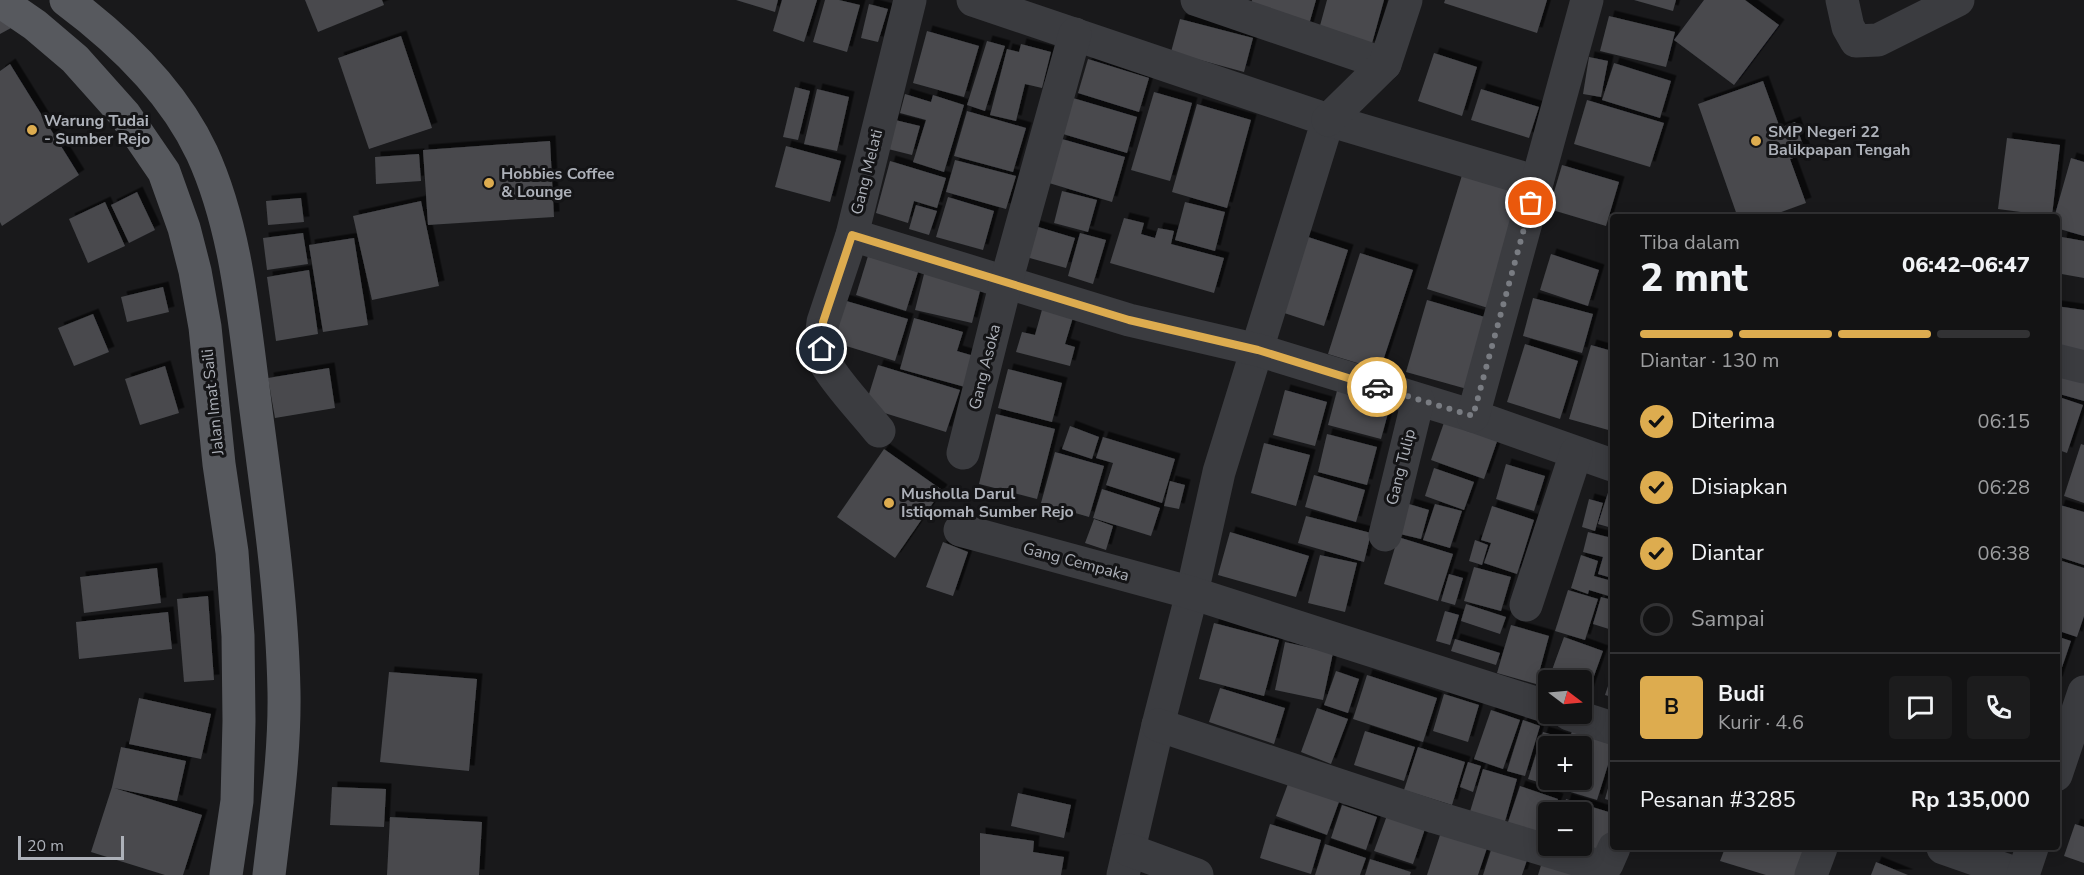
<!DOCTYPE html>
<html lang="id">
<meta charset="utf-8">
<style>
body{margin:0;font-family:"Nunito Sans",sans-serif;background:#1c1c1d;color:#f1f3f6;height:100vh;display:flex;flex-direction:column;font-size:22px;white-space:nowrap}
*{box-sizing:border-box;margin:0}
p{font-size:20px;color:#9d9ea0}
.icon{flex:none;width:33px;height:33px;fill:none;stroke:currentColor;stroke-width:2;stroke-linecap:round;stroke-linejoin:round}
.map{position:relative;flex:1;overflow:hidden}
.side{position:absolute;left:1610px;top:214px;width:450px;height:636px;display:flex;flex-direction:column;background:#131314;border-radius:6px;box-shadow:0 3px 15px #0003,0 0 0 2px #323234}
.side>*{flex:none}
.needle{width:39px;rotate:106deg}
.controls{position:absolute;left:1538px;top:670px;display:grid;gap:12px}
.controls a{display:grid;place-items:center;width:54px;height:54px;border-radius:6px;background:#131314;box-shadow:0 3px 15px #0003,0 0 0 2px #323234;font-size:30px}
.scale{position:absolute;left:18px;bottom:15px;width:106px;box-sizing:border-box;padding-left:6px;border:3px solid #adb1b9;border-top:0;font-size:16px;line-height:21px;white-space:nowrap;color:#adb1b9;-webkit-text-stroke:4px #141416;paint-order:stroke}
.pin{position:absolute;display:grid;place-items:center;width:51px;height:51px;color:#fff;margin:-26px;border:3px solid #fff;border-radius:50%;box-shadow:0 2px 6px #0007}
.courier{position:absolute;display:grid;place-items:center;width:60px;height:60px;margin:-30px;border:4px solid #ddac4f;border-radius:50%;background:#fff;color:#222;box-shadow:0 2px 8px #0007}
.head em{font-style:normal;font-weight:800}
.head div{display:flex;flex-direction:column-reverse}
.head{display:flex;align-items:center;justify-content:space-between;height:102px;padding:0 30px}
h1{font-size:39px;font-weight:800;line-height:45px}
.bar{display:grid;grid-template-columns:repeat(4,1fr);gap:9px 6px;align-content:center;height:72px;padding:0 30px}
.bar i{height:8px;border-radius:4px;background:#323234}
.bar .on{background:#ddac4f}
.bar p{grid-column:span 4}
.line{display:flex;align-items:center;gap:15px;padding:0 30px;border-top:2px solid #323234}
.line div{flex:1}
.round{display:grid;place-items:center;flex:none;width:63px;height:63px;border-radius:6px;background:#1c1c1d}
ol{padding:0 30px;list-style:none}
li{display:flex;align-items:center;gap:18px;height:66px}
li p{margin-inline-start:auto}
li .icon{padding:6px;border-radius:50%;background:#ddac4f;color:#111;stroke-width:4}
li:last-child{color:#9d9ea0}
li i{width:33px;height:33px;border:3px solid #323234;border-radius:50%}
.map>svg:first-child{display:block}
.building{fill:#48494d;filter:url(#shadow)}
.lines{fill:none;stroke-linecap:round;stroke-linejoin:round}
.minor{stroke:#3b3c40;stroke-width:33}
.major{stroke:#57595e;stroke-width:33}
.done{stroke:#797c82;stroke-width:6;stroke-dasharray:0 10.8}
.route{stroke:#ddac4f;stroke-width:8}
.poi-dot{fill:#ddac4f;stroke:#141416;stroke-width:2}
.labels{text-anchor:middle;dominant-baseline:central;stroke-width:6;stroke-linejoin:round;paint-order:stroke}
.poi-label{font-size:16px;font-weight:bold;fill:#adb1b9;stroke:#141416;text-anchor:start}
.street-label{font-size:16px;fill:#adb1b9;stroke:#141416}
</style>
<div class="map">
<svg width="2084" height="875" viewBox="0 0 2084 875">
<defs>
<filter id="shadow"><feDropShadow dx="5.5" dy="-5.5" stdDeviation="0" flood-color="#0009"/></filter>
</defs>
<rect width="100%" height="100%" fill="#19191b"/>
<g class="building">
<path d="M305 0H382L384 5 318 32Z"/>
<path d="M736 0H778L775 12Z"/>
<path d="M782 0H817L804 42 773 31Z"/>
<path d="M825 0H839L860 5 847 52 813 42Z"/>
<path d="M1252 0H1316L1308 28 1249 12Z"/>
<path d="M1327 0H1384L1371 47 1318 33Z"/>
<path d="M1445 0H1547L1537 33 1444 3Z"/>
<path d="M1634 0H1676L1673 11Z"/>
<path d="M1704 0H1745L1779 25 1734 85 1674 40Z"/>
<path d="M0 4 11 28 0 34Z"/>
<path d="M869 4 888 9 878 42 861 38Z"/>
<path d="M1609 16 1675 32 1666 67 1600 51Z"/>
<path d="M1180 19 1253 38 1244 72 1171 52Z"/>
<path d="M927 31 979 46 964 97 913 83Z"/>
<path d="M401 36 432 128 369 149 338 58Z"/>
<path d="M987 41 1005 46 985 111 967 105Z"/>
<path d="M1021 44 1051 52 1042 88 1025 84 1016 121 990 115 1007 49 1019 52Z"/>
<path d="M1434 53 1477 67 1462 116 1418 101Z"/>
<path d="M1589 57 1608 61 1601 97 1583 94Z"/>
<path d="M1088 59 1149 78 1139 112 1078 93Z"/>
<path d="M1614 63 1671 81 1660 118 1602 100Z"/>
<path d="M10 64 79 175 2 226 0 222V71Z"/>
<path d="M1763 81 1780 128 1795 122 1806 154 1790 159 1806 203 1765 218H1738L1698 104Z"/>
<path d="M795 87 810 91 798 140 783 137Z"/>
<path d="M817 89 849 97 837 151 804 144Z"/>
<path d="M1481 89 1539 107 1529 138 1471 120Z"/>
<path d="M1154 92 1192 103 1170 181 1131 170Z"/>
<path d="M905 94 931 102 933 95 964 105 944 172 913 162 926 120 900 113Z"/>
<path d="M1073 98 1137 117 1127 153 1063 134Z"/>
<path d="M1587 100 1664 123 1650 167 1574 144Z"/>
<path d="M1197 104 1251 120 1227 208 1172 192Z"/>
<path d="M967 111 1026 128 1013 172 954 156Z"/>
<path d="M891 119 920 126 912 155 884 148Z"/>
<path d="M2007 138 2060 145 2052 216 1998 209Z"/>
<path d="M1062 139 1125 157 1112 202 1049 183Z"/>
<path d="M550 141 554 217 428 225 423 150Z"/>
<path d="M786 146 841 161 830 202 775 187Z"/>
<path d="M419 154 421 181 376 184 375 157Z"/>
<path d="M2071 158 2084 162V236L2056 228V218H2054Z"/>
<path d="M955 160 1016 176 1006 209 946 192Z"/>
<path d="M890 161 946 178 937 208 914 201 908 223 876 213Z"/>
<path d="M1562 165 1619 182 1606 226 1549 209Z"/>
<path d="M1463 172 1523 191 1488 308 1427 289Z"/>
<path d="M1062 191 1097 200 1088 232 1054 223Z"/>
<path d="M137 192 155 230 129 243 111 205Z"/>
<path d="M948 197 994 211 983 250 936 237Z"/>
<path d="M301 198 304 222 268 225 266 201Z"/>
<path d="M421 201 439 286 372 300 353 216Z"/>
<path d="M105 202 125 246 88 263 69 219Z"/>
<path d="M1185 202 1225 212 1215 251 1175 240Z"/>
<path d="M916 205 937 211 929 235 909 229Z"/>
<path d="M1124 218 1144 223 1141 234 1155 238 1158 228 1174 231 1171 244 1224 258 1214 293 1110 263Z"/>
<path d="M1035 226 1075 238 1066 268 1026 257Z"/>
<path d="M303 233 308 264 267 270 263 238Z"/>
<path d="M1080 233 1106 240 1093 284 1068 276Z"/>
<path d="M1299 234 1348 250 1324 326 1275 310Z"/>
<path d="M2062 237 2084 241V278L2056 273Z"/>
<path d="M354 238 368 325 323 332 309 245Z"/>
<path d="M1360 253 1413 270 1380 370 1328 354Z"/>
<path d="M1551 254 1599 270 1588 306 1540 290Z"/>
<path d="M868 256 918 272 906 311 856 295Z"/>
<path d="M309 270 318 334 276 341 267 277Z"/>
<path d="M925 270 982 283 972 323 915 310Z"/>
<path d="M163 287 169 312 127 322 121 297Z"/>
<path d="M1533 298 1593 314 1582 353 1523 336Z"/>
<path d="M843 300 908 319 895 361 830 341Z"/>
<path d="M1427 300 1488 318 1467 389 1406 372Z"/>
<path d="M1043 306 1074 314 1065 344 1075 347 1070 366 1016 352 1022 332 1035 335Z"/>
<path d="M2056 306 2084 310V360L2056 355Z"/>
<path d="M93 314 109 352 74 366 58 328Z"/>
<path d="M914 318 963 332 957 351 974 356 965 387 900 369Z"/>
<path d="M1525 344 1578 361 1560 419 1507 402Z"/>
<path d="M1591 345 1612 351V431L1569 419Z"/>
<path d="M878 365 960 390 946 432 865 407Z"/>
<path d="M165 366 179 413 140 425 125 379Z"/>
<path d="M329 368 335 408 275 418 268 378Z"/>
<path d="M1008 369 1062 383 1052 422 998 408Z"/>
<path d="M2056 369 2084 377V401L2056 393Z"/>
<path d="M1338 387 1391 402 1381 439 1328 425Z"/>
<path d="M1285 390 1327 402 1315 446 1273 435Z"/>
<path d="M2056 396 2083 405 2067 453 2056 449Z"/>
<path d="M1448 411 1501 430 1484 479 1431 460Z"/>
<path d="M996 414 1055 429 1037 499 979 484Z"/>
<path d="M1070 426 1099 437 1092 459 1062 449Z"/>
<path d="M1327 434 1377 447 1367 485 1318 472Z"/>
<path d="M1103 437 1175 459 1162 503 1106 485 1113 463 1096 458Z"/>
<path d="M1264 443 1310 455 1296 506 1251 493Z"/>
<path d="M2081 444 2084 445V503L2064 496Z"/>
<path d="M884 449 942 490 895 558 837 517Z"/>
<path d="M1055 452 1104 466 1089 517 1041 503Z"/>
<path d="M1506 464 1545 476 1534 511 1496 499Z"/>
<path d="M1434 468 1474 482 1464 510 1425 496Z"/>
<path d="M1314 475 1365 490 1356 522 1305 507Z"/>
<path d="M1612 480V528L1598 524Z"/>
<path d="M1170 481 1185 485 1179 509 1164 506Z"/>
<path d="M1102 489 1160 508 1151 536 1093 518Z"/>
<path d="M1589 499 1603 503 1595 531 1582 527Z"/>
<path d="M1409 504 1429 510 1421 539 1400 534Z"/>
<path d="M1435 504 1462 511 1450 548 1423 540Z"/>
<path d="M2060 505 2084 512V565L2056 556V516Z"/>
<path d="M1492 506 1534 520 1517 574 1484 563 1491 543 1481 540Z"/>
<path d="M1306 516 1371 533 1364 562 1298 543Z"/>
<path d="M1094 519 1113 526 1106 550 1085 543Z"/>
<path d="M1230 532 1309 556 1296 597 1218 575Z"/>
<path d="M1588 532 1612 538V578L1598 574 1603 557 1583 552Z"/>
<path d="M1398 537 1453 554 1438 601 1384 584Z"/>
<path d="M1475 540 1488 545 1482 565 1469 561Z"/>
<path d="M943 542 968 552 953 596 926 587Z"/>
<path d="M1320 555 1357 563 1345 612 1308 603Z"/>
<path d="M1581 555 1598 561 1594 576 1612 581V597L1589 590 1588 594 1571 588Z"/>
<path d="M2059 560 2084 568V616L2077 637 2056 630V569Z"/>
<path d="M1474 567 1511 577 1501 611 1464 601Z"/>
<path d="M157 568 161 603 84 613 80 577Z"/>
<path d="M1449 574 1463 578 1455 605 1441 601Z"/>
<path d="M1568 590 1598 599 1585 640 1555 631Z"/>
<path d="M208 596 214 680 184 682 177 599Z"/>
<path d="M1601 597 1612 600V630L1593 624Z"/>
<path d="M1466 604 1506 617 1500 634 1461 621Z"/>
<path d="M1445 611 1459 615 1450 645 1436 641Z"/>
<path d="M168 612 172 649 79 659 76 622Z"/>
<path d="M1214 623 1279 640 1264 696 1199 679Z"/>
<path d="M1511 625 1549 636 1536 684 1497 673Z"/>
<path d="M2056 636 2071 641 2057 682H2056Z"/>
<path d="M1564 637 1603 651 1585 701 1581 700V681H1548Z"/>
<path d="M1455 639 1500 653 1496 665 1451 651Z"/>
<path d="M1285 642 1333 653 1323 700 1275 690Z"/>
<path d="M1336 671 1359 679 1348 713 1324 705Z"/>
<path d="M389 672 477 679 469 771 380 762Z"/>
<path d="M1612 674V697L1605 695Z"/>
<path d="M1367 675 1437 698 1423 742 1353 719Z"/>
<path d="M1220 688 1285 708 1274 744 1209 722Z"/>
<path d="M1444 694 1479 705 1468 742 1433 731Z"/>
<path d="M139 698 211 714 201 759 129 744Z"/>
<path d="M1317 708 1348 719 1331 764 1301 752Z"/>
<path d="M1491 710 1520 720 1503 769 1474 759Z"/>
<path d="M1523 720 1540 726 1525 776 1507 771Z"/>
<path d="M1573 728 1612 741V752L1597 800 1554 787 1556 780H1581V747H1567Z"/>
<path d="M1365 731 1415 747 1404 781 1354 765Z"/>
<path d="M1543 732 1566 739 1563 747H1548V780H1553L1551 786 1528 779Z"/>
<path d="M121 747 186 761 177 801 114 788 202 815 183 875H165L91 852 112 787Z"/>
<path d="M1418 747 1465 762 1452 805 1404 790Z"/>
<path d="M1468 762 1481 766 1473 792 1460 787Z"/>
<path d="M1483 769 1517 779 1504 825 1469 815Z"/>
<path d="M1612 774V801L1605 799Z"/>
<path d="M1289 781 1340 799 1327 835 1276 816Z"/>
<path d="M1520 786 1558 799 1553 813H1548V829L1544 840 1506 828Z"/>
<path d="M332 787 386 789 384 827 330 825Z"/>
<path d="M1018 793 1071 805 1064 838 1011 826Z"/>
<path d="M1566 799 1612 813V827L1603 861 1581 846V813H1562Z"/>
<path d="M1342 805 1377 817 1366 850 1331 838Z"/>
<path d="M1389 810 1427 823 1413 864 1374 851Z"/>
<path d="M390 817 482 822 479 875H387Z"/>
<path d="M1270 824 1321 840 1311 874 1260 858Z"/>
<path d="M2075 824 2084 827V863L2064 856Z"/>
<path d="M1442 829 1488 845 1478 875H1427Z"/>
<path d="M980 833 1034 841 1033 852 1064 857 1061 875H980Z"/>
<path d="M1325 844 1366 858 1360 875H1315Z"/>
<path d="M1492 847 1527 860 1522 875H1483Z"/>
<path d="M1725 848H1809L1801 875H1766L1720 861Z"/>
<path d="M1370 859 1411 872 1410 875H1365Z"/>
<path d="M1543 859 1588 875H1538Z"/>
<path d="M1876 862 1908 875H1871Z"/>
</g>
<g class="lines">
<g class="minor">
<path d="M973 0 1328 120 1219 472 1192 593 1158 725 1123 875"/>
<path d="M1197 0 1385 64"/>
<path d="M1842 0 1848 27 1856 41 1878 40 1958 0"/>
<path d="M1328 120 1537 182"/>
<path d="M1328 120 1385 64 1406 0"/>
<path d="M852 235 1129 320 1258 350 1473 416 1612 465"/>
<path d="M2056 360 2084 367"/>
<path d="M1473 416 1587 0"/>
<path d="M879 431C864 412 837 384 826 364 820 351 821 336 823 322L852 235 910 0"/>
<path d="M963 453 1006 282 1075 34"/>
<path d="M960 530 1192 593 1548 707"/>
<path d="M1385 535 1418 400"/>
<path d="M1526 605 1576 453"/>
<path d="M1569 714 1612 728"/>
<path d="M1158 725 1435 817 1602 867 1607 864 1614 848"/>
<path d="M2056 775 2084 692"/>
<path d="M1943 848 2021 875"/>
<path d="M1129 850 1197 875"/>
<path d="M1811 875 1821 848"/>
<path d="M2023 875 2032 848"/>
</g>
<g class="major">
<path d="M66 0C121 41 173 91 202 153 235 225 243 310 253 387 266 489 282 590 284 692 285 753 276 815 269 875"/>
<path d="M0 1 35 25 75 59 125 115 164 172 184 228 195 271 205 327 219 464 232 552 238 636 239 721 237 801 226 875"/>
</g>
</g>
<g class="lines">
<path class="done" d="M1377 387 1473 416 1531 203"/>
<path class="route" d="M822 349 823 322 852 235 1129 320 1258 350 1377 387"/>
</g>
<g class="poi-dot">
<circle cx="32" cy="130" r="6"/>
<circle cx="1756" cy="141" r="6"/>
<circle cx="489" cy="183" r="6"/>
<circle cx="889" cy="503" r="6"/>
</g>
<g class="labels">
<g class="poi-label">
<text x="44" y="121">Warung Tudai<tspan x="44" dy="18">- Sumber Rejo</tspan></text>
<text x="1768" y="132">SMP Negeri 22<tspan x="1768" dy="18">Balikpapan Tengah</tspan></text>
<text x="501" y="174">Hobbies Coffee<tspan x="501" dy="18">&amp; Lounge</tspan></text>
<text x="901" y="494">Musholla Darul<tspan x="901" dy="18">Istiqomah Sumber Rejo</tspan></text>
</g>
<g class="street-label">
<text transform="translate(867 172) rotate(-76)">Gang Melati</text>
<text transform="translate(985 367) rotate(-76)">Gang Asoka</text>
<text transform="translate(213 402) rotate(-96)">Jalan Imat Saili</text>
<text transform="translate(1401 467) rotate(-76)">Gang Tulip</text>
<text transform="translate(1076 562) rotate(15)">Gang Cempaka</text>
</g>
</g>
</svg>
<div class="controls">
<a><svg class="needle" viewBox="-14 -14 28 28"><path d="M0-13l5 13h-10z" fill="#e53935"/><path d="M0 13l5-13h-10z" fill="#9d9ea0"/></svg></a>
<a>+</a>
<a>−</a>
</div>
<div class="scale">20 m</div>
<div class="pin" style="left:1531px;top:203px;background:#ea580c"><svg class="icon" aria-label="bag" viewBox="0 0 24 24"><path d="M5 8h14l-1 12H6zM9 8a3 3 0 0 1 6 0"/></svg></div>
<div class="pin" style="left:822px;top:349px;background:#1f2937"><svg class="icon" aria-label="home" viewBox="0 0 24 24"><path d="M3 11l9-7 9 7M6 9v11h12V9"/></svg></div>
<div class="courier" style="left:1377px;top:387px"><svg class="icon" aria-label="car" viewBox="0 0 24 24"><path d="M5 17H2v-5l4-1 3-4h7l3 4 3 1v5h-3M9 17h6M6 11h13"/><circle cx="7" cy="17" r="2"/><circle cx="17" cy="17" r="2"/></svg></div>
<section class="side">
<div class="head"><div><h1>2 mnt</h1><p>Tiba dalam</p></div><em>06:42–06:47</em></div>
<div class="bar"><i class="on"></i><i class="on"></i><i class="on"></i><i></i><p>Diantar · 130 m</p></div>
<ol>
<li><svg class="icon" aria-label="check" viewBox="0 0 24 24"><path d="M5 12l5 5 9-10"/></svg>Diterima<p>06:15</p></li>
<li><svg class="icon" aria-label="check" viewBox="0 0 24 24"><path d="M5 12l5 5 9-10"/></svg>Disiapkan<p>06:28</p></li>
<li><svg class="icon" aria-label="check" viewBox="0 0 24 24"><path d="M5 12l5 5 9-10"/></svg>Diantar<p>06:38</p></li>
<li><i></i>Sampai</li>
</ol>
<div class="line" style="height:108px"><b class="round" style="background:#ddac4f;color:#111">B</b><div><b>Budi</b><p>Kurir · 4.6</p></div><a class="round"><svg class="icon" aria-label="chat" viewBox="0 0 24 24"><path d="M4 5h16v11H9l-5 4z"/></svg></a><a class="round"><svg class="icon" aria-label="phone" viewBox="0 0 24 24"><path d="M5 4h4l2 5-3 2q2 4 5 5l2-3 5 2v4C11 20 4 13 5 4z"/></svg></a></div>
<div class="line" style="height:78px"><div>Pesanan #3285</div><b>Rp 135,000</b></div>
</section>
</div>
